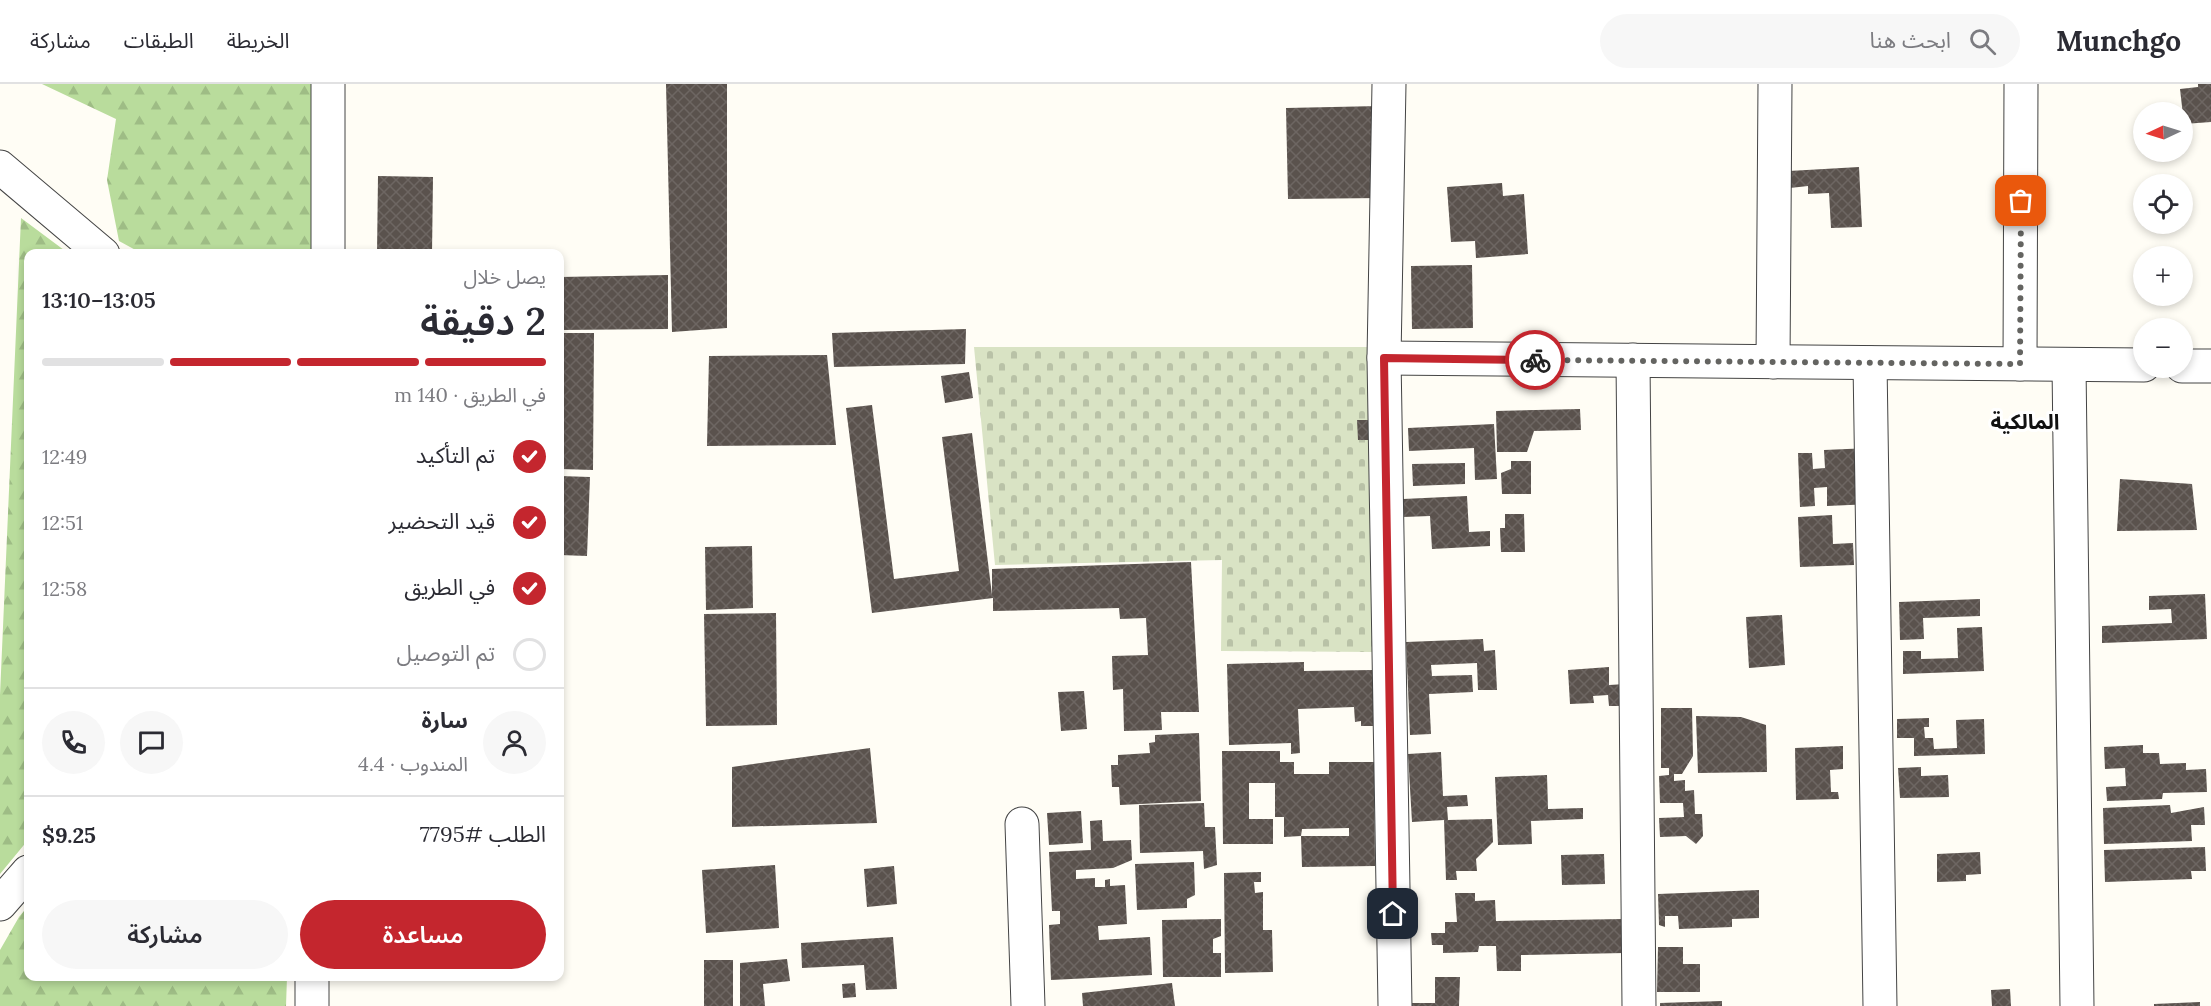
<!DOCTYPE html>
<html lang="ar">
<meta charset="utf-8">
<style>
body{margin:0;font-family:Lora,"Noto Sans Arabic",serif;background:#f7f7f7;color:#2b2b33;direction:rtl;height:100vh;display:flex;flex-direction:column;font-size:22px;white-space:nowrap}
*{box-sizing:border-box;margin:0}
p{font-size:20px;color:#7c7c81}
.icon{flex:none;width:33px;height:33px;fill:none;stroke:currentColor;stroke-width:2;stroke-linecap:round;stroke-linejoin:round}
.map{position:relative;flex:1;overflow:hidden;direction:ltr}
.panel{position:absolute;left:24px;top:165px;width:540px;height:732px;display:flex;flex-direction:column;background:#fff;border-radius:12px;box-shadow:0 3px 9px #0003;direction:rtl}
.panel>*{flex:none}
.needle{width:39px;rotate:266deg}
.controls{position:absolute;left:2133px;top:18px;display:grid;gap:12px}
.controls a{display:grid;place-items:center;width:60px;height:60px;border-radius:50%;background:#fff;box-shadow:0 3px 9px #0003;font-size:30px}
.pin{position:absolute;display:grid;place-items:center;width:51px;height:51px;color:#fff;margin:-26px;border-radius:12px;box-shadow:0 3px 9px #0006}
.courier{position:absolute;display:grid;place-items:center;width:60px;height:60px;margin:-30px;border:4px solid #c4262e;border-radius:50%;background:#fff;color:#222;box-shadow:0 2px 8px #0007}
.summary em{font-style:normal;font-weight:600}
.summary div{display:flex;flex-direction:column-reverse}
.summary{display:flex;align-items:center;justify-content:space-between;height:102px;padding:0 18px}
h1{font-size:39px;font-weight:600;line-height:45px}
.bar{display:grid;grid-template-columns:repeat(4,1fr);gap:9px 6px;align-content:center;height:72px;padding:0 18px}
.bar i{height:8px;border-radius:4px;background:#e1e1e2}
.bar .on{background:#c4262e}
.bar p{grid-column:span 4}
.line{display:flex;align-items:center;gap:15px;padding:0 18px;border-top:2px solid #e1e1e2}
.line div{flex:1}
.round{display:grid;place-items:center;flex:none;width:63px;height:63px;border-radius:32px;background:#f7f7f7}
ol{padding:0 18px;list-style:none}
li{display:flex;align-items:center;gap:18px;height:66px}
li p{margin-inline-start:auto}
li .icon{padding:6px;border-radius:50%;background:#c4262e;color:#fff;stroke-width:4}
li:last-child{color:#7c7c81}
li i{width:33px;height:33px;border:3px solid #e1e1e2;border-radius:50%}
.button{display:flex;gap:12px;margin-top:auto;padding:12px 18px}
.button a{flex:1;height:69px;border-radius:36px;background:#c4262e;color:#fff;font-size:24px;font-weight:600;line-height:69px;text-align:center}
.button a+a{background:#f7f7f7;color:#2b2b33}
header{display:flex;align-items:center;gap:36px;box-sizing:border-box;height:84px;padding:0 30px;background:#fff;border-bottom:2px solid #e1e1e2}
header strong{font-size:28px}
nav{display:flex;gap:33px;margin-inline-start:auto;font-size:21px}
.search{width:420px;height:54px;background:#f7f7f7;display:flex;align-items:center;gap:15px;box-sizing:border-box;padding:0 21px;border-radius:33px;color:#7c7c81;font-size:22px}
.map>svg:first-child{display:block}
.forest{fill:url(#forest-firs)}
.cemetery{fill:url(#cemetery-stones)}
.building{fill:url(#building-cross-hatch)}
.lines{fill:none;stroke-linecap:round;stroke-linejoin:round}
.minor-casing{stroke:#444;stroke-width:35}
.minor{stroke:#fff;stroke-width:33}
.done{stroke:#646461;stroke-width:6;stroke-dasharray:0 10.8}
.route{stroke:#c4262e;stroke-width:8}
.labels{text-anchor:middle;dominant-baseline:central;stroke-width:6;stroke-linejoin:round;paint-order:stroke}
.district-label{font-size:21px;font-weight:bold;fill:#111;stroke:#fff}
</style>
<header>
<strong>Munchgo</strong>
<div class="search"><svg class="icon" aria-label="search" viewBox="0 0 24 24"><circle cx="10" cy="10" r="6"/><path d="M15 15l6 6"/></svg>ابحث هنا</div>
<nav><a>الخريطة</a><a>الطبقات</a><a>مشاركة</a></nav>
</header>
<div class="map">
<svg width="2211" height="922" viewBox="0 0 2211 922">
<defs>
<pattern id="forest-firs" width="22" height="20" patternUnits="userSpaceOnUse" patternTransform="scale(1.5)"><rect width="22" height="20" fill="#b9dc9c"/><path d="M5 1l3.5 6h-7zM16 11l3.5 6h-7z" fill="#9ebc85"/></pattern>
<pattern id="cemetery-stones" width="16" height="16" patternUnits="userSpaceOnUse" patternTransform="scale(1.5)"><rect width="16" height="16" fill="#d9e3c4"/><path d="M2 7V4a2 2 0 0 1 4 0v3zM10 15v-3a2 2 0 0 1 4 0v3z" fill="#b9c2a7"/></pattern>
<pattern id="building-cross-hatch" width="8" height="8" patternUnits="userSpaceOnUse" patternTransform="scale(1.5)"><rect width="8" height="8" fill="#5a524d"/><path d="M0 0l8 8M0 8l8-8" fill="none" stroke="#6d6662"/></pattern>
</defs>
<rect width="100%" height="100%" fill="#fffdf5"/>
<g class="forest">
<path d="M42 0H314L311 169H141L119 157 107 96 116 35Z"/>
<path d="M21 134 68 169 28 170V756L0 790V611Z"/>
<path d="M28 822V892L287 893 286 922H0V866L19 833Z"/>
</g>
<path class="cemetery" d="M974 263H1373V568L1221 567 1222 476 995 481Z"/>
<g class="building">
<path d="M666 0H727V244L672 248Z"/>
<path d="M2198 0H2211V38L2184 40 2180 5 2198 3Z"/>
<path d="M1379 22 1381 114 1288 115 1286 24Z"/>
<path d="M1859 83 1862 143 1831 144 1829 109 1808 110V102L1790 104 1789 87Z"/>
<path d="M378 92 433 93 432 170H377Z"/>
<path d="M1502 99 1503 112 1524 110 1528 170 1476 174 1475 157 1451 158 1447 103Z"/>
<path d="M1472 181 1473 244 1412 245 1411 182Z"/>
<path d="M668 191V245L560 246V193Z"/>
<path d="M966 245 965 280 834 283 832 249Z"/>
<path d="M560 249H594L593 386 560 385Z"/>
<path d="M827 271 836 361 707 362 709 272Z"/>
<path d="M969 288 973 314 945 319 941 292Z"/>
<path d="M872 321 894 495 959 487 942 353 972 349 992 511V485L1191 478 1199 628H1161L1162 646 1124 647 1123 605 1113 606 1112 572 1148 571 1146 534 1120 535 1119 524 993 527V514L872 529 846 324Z"/>
<path d="M1580 325 1581 346 1534 347 1527 368H1497L1496 327Z"/>
<path d="M1357 336H1372L1373 356H1358Z"/>
<path d="M1494 340 1497 395 1475 396 1474 364 1409 367 1408 344Z"/>
<path d="M1870 364 1872 420 1827 422V403L1814 404 1815 422 1800 423 1798 369H1812L1813 385 1825 384 1824 366Z"/>
<path d="M1511 377H1531V410H1502L1501 389 1511 385Z"/>
<path d="M1465 379V400L1413 402 1412 380Z"/>
<path d="M560 392 590 393 587 472 560 471Z"/>
<path d="M2120 395 2192 400 2197 446 2117 447Z"/>
<path d="M1467 412 1469 448 1490 447V462L1432 465 1430 432 1403 433V415Z"/>
<path d="M1505 430H1524L1525 468H1501L1500 444H1505Z"/>
<path d="M1832 431 1833 460 1853 459 1854 481 1800 483 1798 433Z"/>
<path d="M752 462 753 524 706 526 705 463Z"/>
<path d="M2205 510 2207 555 2102 559V542L2172 539 2171 525 2149 526V512Z"/>
<path d="M1980 515V532L1923 534 1924 555 1900 556 1899 518Z"/>
<path d="M776 529 777 641 706 642 704 530Z"/>
<path d="M1782 531 1785 581 1749 584 1746 533Z"/>
<path d="M1982 543 1984 587 1903 590V567H1921V575L1958 574 1957 544Z"/>
<path d="M1483 555 1484 567 1495 566 1497 606H1478L1477 579 1431 581 1432 592 1472 591 1473 608 1429 610 1431 650 1410 651 1406 558Z"/>
<path d="M1304 578V587L1373 586 1375 642H1361V637L1355 638 1354 623 1298 625 1300 669 1291 670V659L1229 661 1227 580Z"/>
<path d="M1609 583V601L1626 600 1627 622H1609L1608 611 1593 612 1594 619 1570 620 1568 586Z"/>
<path d="M1084 607 1087 645 1061 647 1058 608Z"/>
<path d="M1661 624H1692L1693 672 1682 690H1674V697L1685 696V707L1694 706 1695 730H1702L1703 752 1696 760 1686 752 1660 753 1659 734 1684 733 1683 719H1660L1659 692 1669 691V684H1661Z"/>
<path d="M1696 632 1741 633 1766 641 1767 688 1698 689Z"/>
<path d="M1929 634V643H1924L1925 654H1933L1934 665 1957 664 1956 636 1984 635 1985 670 1914 672V654H1897V635Z"/>
<path d="M1199 649 1201 717 1120 721 1119 703H1112L1111 681H1118V671L1150 669 1149 659 1155 658V651Z"/>
<path d="M2143 661V669H2159L2160 680 2186 679V686L2206 685 2207 708 2163 709 2162 715 2107 717 2106 703 2126 702 2125 684 2105 685 2104 663Z"/>
<path d="M1843 662V685L1830 686 1831 708H1838L1839 715 1796 716 1795 664Z"/>
<path d="M870 664 877 739 732 743V683Z"/>
<path d="M1222 667H1280V678H1294V690H1329V678H1374L1375 782 1302 783 1301 752H1349V744L1302 745 1301 752 1284 753V733H1275V699H1249V735H1273V760H1223Z"/>
<path d="M1441 668 1443 712 1467 711 1468 722 1447 723 1448 736 1492 735 1493 758 1476 775 1477 787H1456L1457 796H1446L1444 736 1412 738 1408 670Z"/>
<path d="M1921 683V692L1948 691 1949 713 1900 714 1898 684Z"/>
<path d="M1547 691 1548 725 1583 724V735L1531 737 1532 760 1498 761 1495 693Z"/>
<path d="M1204 719 1205 743H1215L1217 781 1204 785 1203 767 1140 769 1139 721Z"/>
<path d="M2170 721 2171 729 2204 723 2205 741H2191L2192 757 2104 760 2103 724Z"/>
<path d="M1081 727 1083 759 1049 761 1047 729Z"/>
<path d="M1102 736 1103 757 1131 756 1132 776 1113 784 1076 786V795L1095 794V803H1105V796L1110 795V802L1125 801 1127 840 1098 842 1099 856 1150 853 1152 891 1051 896 1049 841 1060 840V827H1052L1049 768 1091 766 1090 737Z"/>
<path d="M2205 763 2206 787H2191L2192 795 2105 798 2104 766Z"/>
<path d="M1980 768 1981 790 1966 791V797L1937 798V770Z"/>
<path d="M1604 770 1605 800 1562 801 1561 771Z"/>
<path d="M1194 778 1195 811 1187 815V824L1137 826 1135 780Z"/>
<path d="M775 781 779 844 706 849 702 786Z"/>
<path d="M894 782 897 820 867 823 864 785Z"/>
<path d="M1261 788V798H1254L1255 809 1263 808V846H1272L1273 888 1225 889 1224 789Z"/>
<path d="M1759 806V834L1732 835V843L1679 845 1678 832H1665V843L1659 841 1658 810Z"/>
<path d="M1455 809H1475V817L1495 816 1496 837 1625 835V869L1521 871V887H1497L1496 862H1479L1478 868 1443 869V861H1432L1431 849H1445V838H1457Z"/>
<path d="M1221 835V852L1213 855V869H1221V893H1163L1162 836Z"/>
<path d="M893 853 897 905 866 906 864 881 802 884 801 859Z"/>
<path d="M1658 863H1683V880H1700V908H1657Z"/>
<path d="M787 875 790 897 763 900 765 922H740V879Z"/>
<rect x="704" y="876" width="29" height="46"/>
<path d="M1435 893H1460L1459 922H1409V919H1435Z"/>
<path d="M855 899 856 913 843 914 842 900Z"/>
<path d="M1172 899 1175 922H1083L1082 909Z"/>
<path d="M2010 905 2011 922H1992L1991 906Z"/>
<path d="M1722 917V922H1660V919Z"/>
<path d="M2200 918V922H2154V920Z"/>
</g>
<g class="lines">
<defs>
<g id="minor">
<path d="M328 0V170"/>
<path d="M1389 0 1384 274 1395 922"/>
<path d="M0 83 103 170"/>
<path d="M1384 274 2144 281"/>
<path d="M1633 276 1639 922"/>
<path d="M1773 278 1775 0"/>
<path d="M1870 279 1880 922"/>
<path d="M2020 280 2021 0"/>
<path d="M2069 281 2077 922"/>
<path d="M2182 282H2211"/>
<path d="M1022 740 1028 922"/>
<path d="M0 820 28 788"/>
<path d="M312 922V892"/>
</g>
</defs>
<use href="#minor" class="minor-casing"/>
<use href="#minor" class="minor"/>
</g>
<g class="lines">
<path class="done" d="M1535 276 2020 280 2021 117"/>
<path class="route" d="M1393 830 1384 274 1535 276"/>
</g>
<g class="labels">
<g class="district-label">
<text x="2025" y="337">المالكية</text>
</g>
</g>
</svg>
<div class="controls">
<a><svg class="needle" viewBox="-14 -14 28 28"><path d="M0-13l5 13h-10z" fill="#e53935"/><path d="M0 13l5-13h-10z" fill="#7c7c81"/></svg></a>
<a><svg class="icon" aria-label="locate" viewBox="0 0 24 24"><circle cx="12" cy="12" r="6"/><path d="M12 2v4M12 18v4M2 12h4M18 12h4"/></svg></a>
<a>+</a>
<a>−</a>
</div>
<div class="pin" style="left:2021px;top:117px;background:#ea580c"><svg class="icon" aria-label="bag" viewBox="0 0 24 24"><path d="M5 8h14l-1 12H6zM9 8a3 3 0 0 1 6 0"/></svg></div>
<div class="pin" style="left:1393px;top:830px;background:#1f2937"><svg class="icon" aria-label="home" viewBox="0 0 24 24"><path d="M3 11l9-7 9 7M6 9v11h12V9"/></svg></div>
<div class="courier" style="left:1535px;top:276px"><svg class="icon" aria-label="bike" viewBox="0 0 24 24"><circle cx="6" cy="16" r="4"/><circle cx="18" cy="16" r="4"/><path d="M6 16l4-8h5l3 8M10 8l3 8H6M13 5h3"/></svg></div>
<section class="panel">
<div class="summary"><div><h1>2 دقيقة</h1><p>يصل خلال</p></div><em>13:05–13:10</em></div>
<div class="bar"><i class="on"></i><i class="on"></i><i class="on"></i><i></i><p>في الطريق · 140 m</p></div>
<ol>
<li><svg class="icon" aria-label="check" viewBox="0 0 24 24"><path d="M5 12l5 5 9-10"/></svg>تم التأكيد<p>12:49</p></li>
<li><svg class="icon" aria-label="check" viewBox="0 0 24 24"><path d="M5 12l5 5 9-10"/></svg>قيد التحضير<p>12:51</p></li>
<li><svg class="icon" aria-label="check" viewBox="0 0 24 24"><path d="M5 12l5 5 9-10"/></svg>في الطريق<p>12:58</p></li>
<li><i></i>تم التوصيل</li>
</ol>
<div class="line" style="height:108px"><a class="round"><svg class="icon" aria-label="person" viewBox="0 0 24 24"><circle cx="12" cy="8" r="4"/><path d="M4 21q1-7 8-7t8 7"/></svg></a><div><b>سارة</b><p>المندوب · 4.4</p></div><a class="round"><svg class="icon" aria-label="chat" viewBox="0 0 24 24"><path d="M4 5h16v11H9l-5 4z"/></svg></a><a class="round"><svg class="icon" aria-label="phone" viewBox="0 0 24 24"><path d="M5 4h4l2 5-3 2q2 4 5 5l2-3 5 2v4C11 20 4 13 5 4z"/></svg></a></div>
<div class="line" style="height:78px"><div>الطلب #7795</div><b>$9.25</b></div>
<div class="button"><a>مساعدة</a><a>مشاركة</a></div>
</section>
</div>
